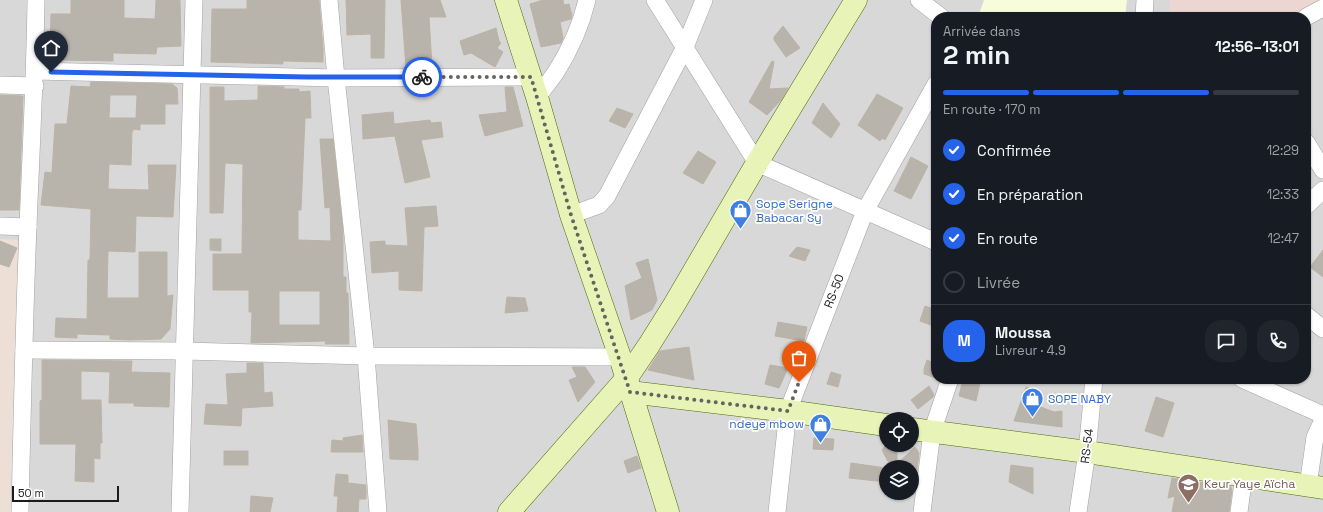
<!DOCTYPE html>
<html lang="fr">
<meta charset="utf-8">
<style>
body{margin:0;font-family:"Space Grotesk",sans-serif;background:#20242c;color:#f1f3f6;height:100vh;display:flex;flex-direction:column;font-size:15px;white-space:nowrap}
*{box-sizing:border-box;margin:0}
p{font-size:13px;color:#9ea1a6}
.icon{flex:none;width:22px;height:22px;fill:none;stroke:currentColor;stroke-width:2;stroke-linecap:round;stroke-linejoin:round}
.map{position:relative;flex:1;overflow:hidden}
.drawer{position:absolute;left:931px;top:12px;width:380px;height:372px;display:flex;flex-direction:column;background:#171b24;border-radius:16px;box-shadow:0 1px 3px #0004}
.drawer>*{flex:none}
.controls{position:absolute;left:879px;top:412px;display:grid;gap:8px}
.controls a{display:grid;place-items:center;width:40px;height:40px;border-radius:50%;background:#171b24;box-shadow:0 1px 3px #0004;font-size:20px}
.scale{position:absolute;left:12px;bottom:10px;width:107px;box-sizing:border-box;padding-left:4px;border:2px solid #1b1b1b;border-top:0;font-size:11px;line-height:14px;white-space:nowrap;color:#1b1b1b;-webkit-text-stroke:3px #fff;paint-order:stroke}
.pin{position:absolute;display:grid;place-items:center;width:34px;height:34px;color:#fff;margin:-41px -17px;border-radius:50% 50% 50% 0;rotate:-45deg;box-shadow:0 0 4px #0007}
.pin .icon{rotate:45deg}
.courier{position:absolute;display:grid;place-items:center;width:40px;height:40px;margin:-20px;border:3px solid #2563eb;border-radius:50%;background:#fff;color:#222;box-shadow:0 1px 5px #0007}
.headline em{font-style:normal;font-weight:700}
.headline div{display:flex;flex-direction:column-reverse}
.headline{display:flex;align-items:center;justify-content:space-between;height:68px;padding:0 12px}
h1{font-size:26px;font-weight:700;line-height:30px}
.bar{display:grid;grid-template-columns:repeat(4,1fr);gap:6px 4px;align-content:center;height:48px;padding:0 12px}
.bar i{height:5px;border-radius:3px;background:#363941}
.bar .selected{background:#2563eb}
.bar p{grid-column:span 4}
.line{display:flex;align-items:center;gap:10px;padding:0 12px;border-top:1px solid #363941}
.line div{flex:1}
.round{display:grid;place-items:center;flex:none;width:42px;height:42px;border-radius:16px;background:#20242c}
ol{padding:0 12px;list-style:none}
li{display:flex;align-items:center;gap:12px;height:44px}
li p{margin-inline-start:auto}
li .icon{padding:4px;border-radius:50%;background:#2563eb;color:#fff;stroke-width:4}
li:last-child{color:#9ea1a6}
li i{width:22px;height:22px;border:2px solid #363941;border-radius:50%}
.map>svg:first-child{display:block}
.residential{fill:#d9d8d8;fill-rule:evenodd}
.commercial{fill:#ecd6d1}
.education{fill:#f7fcda}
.military{fill:#eddfd5}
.building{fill:#b8b3ab;stroke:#bcb3a5;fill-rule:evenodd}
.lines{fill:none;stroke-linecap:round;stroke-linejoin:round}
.street-casing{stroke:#a2a2a2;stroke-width:18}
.secondary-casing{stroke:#50680c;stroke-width:23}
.street{stroke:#fff;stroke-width:17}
.secondary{stroke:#e8f4b7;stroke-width:22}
.done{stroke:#646360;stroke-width:4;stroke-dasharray:0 7.2}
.route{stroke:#2563eb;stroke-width:5}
.labels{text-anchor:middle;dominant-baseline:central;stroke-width:3.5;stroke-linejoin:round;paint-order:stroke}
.shop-label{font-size:12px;fill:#366cbe;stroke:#fff;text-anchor:start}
.street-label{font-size:12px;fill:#1b1b1b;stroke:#fff}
.education-label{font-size:12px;fill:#785e54;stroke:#fff;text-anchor:start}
</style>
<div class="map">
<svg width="1323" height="512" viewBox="0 0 1323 512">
<rect width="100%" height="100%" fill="#eceae1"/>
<path class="residential" d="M0 0H1323V512H0ZM936 17H1306V379H936ZM886 419H912V445H886ZM886 467H912V493H886Z"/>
<path class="commercial" d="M1170 0H1323L1296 17H1169Z"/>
<path class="education" d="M984 0H1127L1125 17H978Z"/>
<path class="military" d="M0 239 19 240 20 512H0Z"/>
<g class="building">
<path d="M71 0H124V18L155 19 156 0H180L181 46 157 47 156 54 113 53V61L58 60 50 52 51 14H71Z"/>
<path d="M247 0H319L323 48V62L283 61V64L211 62 212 9H247Z"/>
<path d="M346 0H385L384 58H371V34L347 35Z"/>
<path d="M401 0H440L446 17H429L432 66 406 68Z"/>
<path d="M543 0H563L564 5 569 4 572 15 571 19 560 22 563 38 561 43 541 47 530 4Z"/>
<path d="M783 26 800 48 786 57 774 40V37Z"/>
<path d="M496 28 499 41 501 43 497 48 503 52 495 67 471 53 464 55 460 41Z"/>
<path d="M772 61 774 62 769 89 788 88 781 100 767 115 749 102Z"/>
<path d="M91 82 172 84 177 88 178 104H165V124H140V130L133 129V131H132L131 165 109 164 108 189 149 190 148 165H176L173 217 136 216 135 252 108 251 107 298H139V252H167V296L173 295 170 329 161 339 129 340 110 339V335L77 334V338L55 337 56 318 87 319 88 260H90L91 209 41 205 45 172 52 173 55 124H67L71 86 90 87ZM110 95H137L136 118H109Z"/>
<path d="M258 86 284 87V89H299V92L310 91 311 118H305L301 210H298V240L331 241 330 207 325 208 320 139H333L343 232V277H346V293H348L349 344H325L326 341 251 343 252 312H249V290H213V254H242L243 164 225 163 223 213H210V87H224V101L258 100ZM279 291H320V325H279Z"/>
<path d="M505 87H513L523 126 485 136 479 115 507 112Z"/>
<path d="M877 94 903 108 885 140 882 138 880 141 858 125Z"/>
<path d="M0 95 23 96 19 210H0Z"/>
<path d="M823 103 840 124 831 138 812 123Z"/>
<path d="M617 108 633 114 625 128 609 121Z"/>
<path d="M393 112 394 124 430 120 431 123 441 122 443 137 421 140 430 177 405 183 395 136 363 139 362 115Z"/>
<path d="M698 151 716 162 703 184 683 173Z"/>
<path d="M911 157 928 166 911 199 894 191Z"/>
<path d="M436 206 438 226 424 227 422 291 399 290V271L372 273 370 242 385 241V245L408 246 405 208Z"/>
<path d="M210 239H221V251L210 250Z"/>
<path d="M0 241 17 248 9 267 0 264Z"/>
<path d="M797 247 810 250 805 261 789 256Z"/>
<path d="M1323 250V277L1310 267Z"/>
<path d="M648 259 657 300 652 310 631 320 625 286 642 278 636 263Z"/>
<path d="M507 297 525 298 528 311 505 313Z"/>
<path d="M925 306 936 310V327L920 321Z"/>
<path d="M778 322 807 327 804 341 775 336Z"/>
<path d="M689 347 694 380 648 370 660 351Z"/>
<path d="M42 360 132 361 131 372 170 373 169 407 134 406V403H109L110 372 81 371V400H101L102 443H100V459L94 458V482L75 481 76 444H40V401L42 400Z"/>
<path d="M927 360 936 364V378L924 374V369Z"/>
<path d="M247 363H263L264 393 272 392 273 406 242 408 241 426 204 424 206 404 228 405 226 374 247 373Z"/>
<path d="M770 365 788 368 779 388 765 384Z"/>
<path d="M572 367H585L595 382 578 402 569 380 577 377Z"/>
<path d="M831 372 841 375 838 387 827 384Z"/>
<path d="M963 379H981L976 401 959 396Z"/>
<path d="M929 386 934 395 933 397 918 409 911 400Z"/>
<path d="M1026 387 1036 390V405L1054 412 1062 411V427L1014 421Z"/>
<path d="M1156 397 1174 403 1163 437 1145 431Z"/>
<path d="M388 420 416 424 418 450V460L390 459Z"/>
<path d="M362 435 363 452H331L332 440 343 441V438Z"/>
<path d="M814 438 834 439 833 450 813 449Z"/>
<path d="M886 445H897V464L915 447 919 453 914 494H912V467H891L882 450Z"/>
<rect x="224" y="451" width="24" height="14"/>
<path d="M637 456 641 468 628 473 624 461Z"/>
<path d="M851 463 886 468V482L849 478Z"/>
<path d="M1011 465 1033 468V494L1009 482Z"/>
<path d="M336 474 348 475V483L366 485V499H359L358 512H337L338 496H334Z"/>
<path d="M1172 478 1231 487 1232 490 1229 512H1172L1175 496 1168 498Z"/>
<path d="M251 496 273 498 270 512H250Z"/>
</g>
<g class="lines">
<defs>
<g id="street">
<path d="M329 0 336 78 366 356 378 512"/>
<path d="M655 0 757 163 936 242"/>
<path d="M919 0 941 17"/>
<path d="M1144 17 1145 0"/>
<path d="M1306 17 1323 8"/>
<path d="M35 71 336 78 531 77"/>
<path d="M0 85 35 86"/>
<path d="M537 97C543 89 550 81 556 72 570 50 581 25 587 0"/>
<path d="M1306 142 1323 170"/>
<path d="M1306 206 1323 190"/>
<path d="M571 215 599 205 607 196 685 47 704 0"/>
<path d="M0 226 28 227"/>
<path d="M1306 315 1323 329"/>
<path d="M24 350 185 351 366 356 620 357"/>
<path d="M1242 379 1323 415"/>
<path d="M1308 486 1315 437 1323 420"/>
<path d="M20 512C22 417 24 322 28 227 31 151 35 76 36 0"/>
<path d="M180 512 194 0"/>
<path d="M777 512 788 411 865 211 936 84"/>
<path d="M922 512 932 432 950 379"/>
<path d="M1078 512 1087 452 1094 379"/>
<path d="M1239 512 1244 475"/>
</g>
<g id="secondary">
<path d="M506 0 537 97 571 215 620 357 668 512"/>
<path d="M630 392 788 411 886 425"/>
<path d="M912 429 1087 452 1323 488"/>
<path d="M509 512 626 379 649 345 674 305 757 163 856 0"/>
</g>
</defs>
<use href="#street" class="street-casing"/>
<use href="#secondary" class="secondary-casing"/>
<use href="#street" class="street"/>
<use href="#secondary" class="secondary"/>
</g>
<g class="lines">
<path class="done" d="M422 77H531L571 215 630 392 788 411 799 382"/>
<path class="route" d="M51 72 307 77H422"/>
</g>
<defs>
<symbol id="shop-pin" viewBox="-11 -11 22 30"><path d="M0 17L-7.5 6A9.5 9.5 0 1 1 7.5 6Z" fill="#3f7fe0" stroke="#fff"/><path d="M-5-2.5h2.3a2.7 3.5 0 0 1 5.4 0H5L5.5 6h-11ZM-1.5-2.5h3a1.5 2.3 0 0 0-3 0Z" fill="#fff"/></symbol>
<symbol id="school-pin" viewBox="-11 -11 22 30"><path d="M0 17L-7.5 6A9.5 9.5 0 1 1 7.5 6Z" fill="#8d6e63" stroke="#fff"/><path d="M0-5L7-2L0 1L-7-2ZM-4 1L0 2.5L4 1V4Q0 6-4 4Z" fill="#fff"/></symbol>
</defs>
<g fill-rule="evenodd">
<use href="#shop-pin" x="728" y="198" width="25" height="34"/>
<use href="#shop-pin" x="1020" y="386" width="25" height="34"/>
<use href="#shop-pin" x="808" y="412" width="25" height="34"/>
<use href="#school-pin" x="1176" y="472" width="25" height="34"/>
</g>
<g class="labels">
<g class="shop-label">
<text x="756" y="204">Sope Serigne<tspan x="756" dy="14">Babacar Sy</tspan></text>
<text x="1048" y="399">SOPE NABY</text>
<text x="804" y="424" text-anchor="end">ndeye mbow</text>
</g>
<g class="street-label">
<text transform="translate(834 291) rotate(-69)">RS-50</text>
<text transform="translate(1087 446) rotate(-83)">RS-54</text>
</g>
<g class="education-label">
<text x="1204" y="484">Keur Yaye Aïcha</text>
</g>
</g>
</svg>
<div class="controls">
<a><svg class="icon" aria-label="locate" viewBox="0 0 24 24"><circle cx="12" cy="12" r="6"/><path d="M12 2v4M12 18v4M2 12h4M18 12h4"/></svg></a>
<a><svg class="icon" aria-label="layers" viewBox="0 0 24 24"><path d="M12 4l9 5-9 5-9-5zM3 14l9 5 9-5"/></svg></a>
</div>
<div class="scale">50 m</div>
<div class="pin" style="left:799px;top:382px;background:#ea580c"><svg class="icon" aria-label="bag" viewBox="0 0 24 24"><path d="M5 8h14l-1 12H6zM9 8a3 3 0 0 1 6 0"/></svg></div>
<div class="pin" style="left:51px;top:72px;background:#1f2937"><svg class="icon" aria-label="home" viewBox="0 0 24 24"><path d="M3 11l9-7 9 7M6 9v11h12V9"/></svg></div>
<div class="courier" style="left:422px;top:77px"><svg class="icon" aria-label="bike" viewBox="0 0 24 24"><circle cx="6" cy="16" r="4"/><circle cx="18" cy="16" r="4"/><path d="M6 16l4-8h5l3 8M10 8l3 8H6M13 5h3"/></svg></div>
<section class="drawer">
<div class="headline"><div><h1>2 min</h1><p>Arrivée dans</p></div><em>12:56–13:01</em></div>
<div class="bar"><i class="selected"></i><i class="selected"></i><i class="selected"></i><i></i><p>En route · 170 m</p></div>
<ol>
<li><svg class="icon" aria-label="check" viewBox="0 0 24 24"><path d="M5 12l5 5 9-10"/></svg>Confirmée<p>12:29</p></li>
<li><svg class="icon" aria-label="check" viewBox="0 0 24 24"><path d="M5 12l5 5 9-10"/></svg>En préparation<p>12:33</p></li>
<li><svg class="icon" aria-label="check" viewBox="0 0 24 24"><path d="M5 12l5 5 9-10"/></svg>En route<p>12:47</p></li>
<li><i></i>Livrée</li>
</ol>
<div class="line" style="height:72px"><b class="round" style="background:#2563eb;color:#fff">M</b><div><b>Moussa</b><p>Livreur · 4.9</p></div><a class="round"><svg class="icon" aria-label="chat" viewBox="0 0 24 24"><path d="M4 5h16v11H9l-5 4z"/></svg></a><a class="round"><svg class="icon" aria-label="phone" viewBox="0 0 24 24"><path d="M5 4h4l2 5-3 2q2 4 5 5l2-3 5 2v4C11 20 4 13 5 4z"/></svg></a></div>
</section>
</div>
